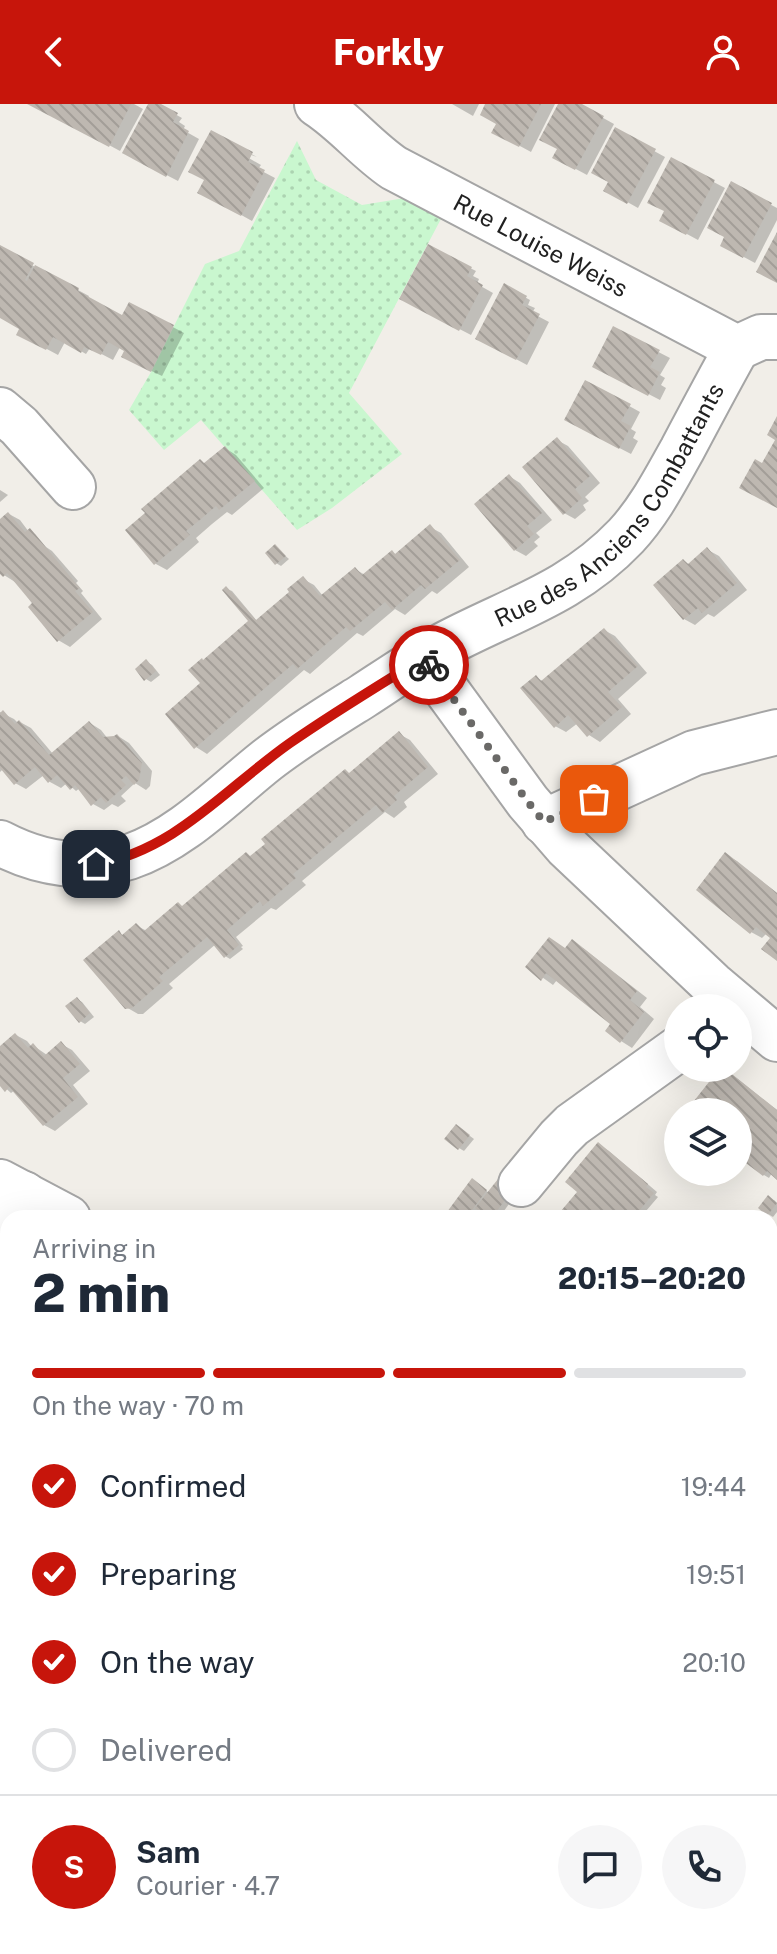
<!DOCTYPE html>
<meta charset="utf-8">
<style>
body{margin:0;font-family:"Public Sans",sans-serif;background:#f6f6f7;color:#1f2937;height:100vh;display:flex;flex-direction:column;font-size:30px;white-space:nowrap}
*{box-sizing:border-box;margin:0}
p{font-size:26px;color:#747a83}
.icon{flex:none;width:44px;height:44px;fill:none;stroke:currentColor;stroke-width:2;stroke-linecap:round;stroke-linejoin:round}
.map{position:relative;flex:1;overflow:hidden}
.panel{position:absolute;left:0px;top:1106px;width:778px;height:744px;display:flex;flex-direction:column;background:#fff;border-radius:24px 24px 0 0;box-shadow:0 8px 32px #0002}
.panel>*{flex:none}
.controls{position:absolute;left:664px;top:890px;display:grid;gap:16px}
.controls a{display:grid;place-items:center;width:88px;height:88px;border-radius:50%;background:#fff;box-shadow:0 8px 32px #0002;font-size:40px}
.pin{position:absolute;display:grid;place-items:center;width:68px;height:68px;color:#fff;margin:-34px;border-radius:16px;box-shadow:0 4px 12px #0006}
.courier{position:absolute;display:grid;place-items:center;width:80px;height:80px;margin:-40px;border:6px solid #c7150b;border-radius:50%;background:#fff;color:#222;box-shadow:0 2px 10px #0007}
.summary em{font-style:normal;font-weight:800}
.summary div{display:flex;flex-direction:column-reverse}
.summary{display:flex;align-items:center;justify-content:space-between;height:136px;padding:0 32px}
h1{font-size:52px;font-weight:800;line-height:60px}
.bar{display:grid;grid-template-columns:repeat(4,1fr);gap:12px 8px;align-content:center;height:96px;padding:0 32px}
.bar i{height:10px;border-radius:6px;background:#e0e1e3}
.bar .on{background:#c7150b}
.bar p{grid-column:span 4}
.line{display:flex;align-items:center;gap:20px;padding:0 32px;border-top:2px solid #e0e1e3}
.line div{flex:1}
.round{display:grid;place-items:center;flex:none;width:84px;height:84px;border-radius:42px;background:#f6f6f7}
ol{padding:0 32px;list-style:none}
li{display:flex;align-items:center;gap:24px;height:88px}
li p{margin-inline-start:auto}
li .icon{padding:8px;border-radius:50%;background:#c7150b;color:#fff;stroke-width:4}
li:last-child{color:#747a83}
li i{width:44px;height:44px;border:4px solid #e0e1e3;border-radius:50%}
header{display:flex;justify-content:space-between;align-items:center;height:104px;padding:0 32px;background:#c7150b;color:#fff;font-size:36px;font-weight:800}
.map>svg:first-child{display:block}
.park{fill:url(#park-dots)}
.shadow{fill:#0003}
.building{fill:url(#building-back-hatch)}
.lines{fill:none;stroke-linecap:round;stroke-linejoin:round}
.street-casing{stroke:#a5a5a5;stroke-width:48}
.street{stroke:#fff;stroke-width:44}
.done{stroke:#6a6967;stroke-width:8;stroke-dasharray:0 14.4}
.route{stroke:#c7150b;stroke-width:10}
.labels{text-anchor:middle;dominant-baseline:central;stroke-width:8;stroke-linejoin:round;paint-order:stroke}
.street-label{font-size:24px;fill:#212121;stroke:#fff}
</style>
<header><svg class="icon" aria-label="back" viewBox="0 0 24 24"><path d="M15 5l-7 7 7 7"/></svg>Forkly<svg class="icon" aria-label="person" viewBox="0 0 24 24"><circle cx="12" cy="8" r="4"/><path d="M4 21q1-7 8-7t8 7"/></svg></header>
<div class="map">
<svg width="777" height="1850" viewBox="0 0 777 1850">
<defs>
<pattern id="park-dots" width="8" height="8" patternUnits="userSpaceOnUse" patternTransform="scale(2)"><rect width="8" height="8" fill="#c9f7cf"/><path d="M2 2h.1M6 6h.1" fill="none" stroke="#acd3b1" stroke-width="1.8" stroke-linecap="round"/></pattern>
<pattern id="building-back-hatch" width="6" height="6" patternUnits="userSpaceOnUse" patternTransform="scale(2)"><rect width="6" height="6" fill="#beb8b1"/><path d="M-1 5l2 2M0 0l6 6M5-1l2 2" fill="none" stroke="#a39e98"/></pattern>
</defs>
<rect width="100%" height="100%" fill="#f1eee8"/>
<path class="park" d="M297 37 316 76 362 101 405 94 442 113 349 289 402 350 332 404 297 426 201 316 164 346 129 306 151 268 205 160 239 147Z"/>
<g class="shadow">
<path d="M33 0H134L143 5 120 47Z"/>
<path d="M150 0H157L182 14 179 18 185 22 183 26 199 35 178 77 124 49Z"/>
<path d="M452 0H479L473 12Z"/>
<path d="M488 0H555L531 48 494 28 499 19Z"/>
<path d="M560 0H578L614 20 587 71 561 57 559 44Z"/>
<path d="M616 26 665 53 638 104 613 90Z"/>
<path d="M244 46 257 53 249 50 247 53 261 61 258 65 275 74 252 117 200 88Z"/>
<path d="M672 56 725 84 698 136 661 116 666 107Z"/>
<path d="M732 80 777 104V116L755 159 729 145Z"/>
<path d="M429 143 476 167 473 172 479 175 477 180 493 189 471 231 413 201Z"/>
<path d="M0 144 78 186 89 192 88 194 123 214 130 200 184 229 162 272 141 262 126 246 120 243 113 256 90 244 86 250 65 238 58 251 19 230 31 229 0 213Z"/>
<path d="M505 182 530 196 528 201 535 204 532 209 549 218 527 261 477 234Z"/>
<path d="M614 225 670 254 660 271 665 274 661 281 666 284 660 296 606 268Z"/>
<path d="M586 278 640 308 631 325 636 328 633 334 638 337 631 350 577 322Z"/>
<path d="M557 336 568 342 600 379 585 393 589 397 583 401 586 406 575 415 564 409Z"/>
<path d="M225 344 236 351 264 384 232 411 227 408 212 420 196 434 199 438 167 466 156 460 127 426Z"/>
<path d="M509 372 520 379 552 416 536 429 540 433 534 438 538 442 526 452 515 446Z"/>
<path d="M0 386 8 391 0 398Z"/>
<path d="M9 410 20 416 29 428 35 430 46 443 52 447 78 477 76 479 83 487 81 489 102 515 70 543 58 536 35 499 15 478 4 471 0 467V417Z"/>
<path d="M430 423 441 429 469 463 437 490 432 487 405 511 395 505 363 532 357 529 310 570 304 566 207 650 196 643 204 558 252 517 227 485 232 487 257 517 291 488 303 475 314 481 323 492 355 465 365 471 392 448 397 451Z"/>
<path d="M275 443 289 455 281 462 276 459Z"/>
<path d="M708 446 719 452 747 486 714 513 708 510 695 521 684 515V457L690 461Z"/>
<path d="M604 526 615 532 647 569 618 595 631 610 600 638 589 631 578 619 566 628 555 622 536 573 544 578Z"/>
<path d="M147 558 152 561 160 571 151 578 146 575Z"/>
<path d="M0 608 14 615 18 619 20 618 31 624 53 650 90 619 101 626 108 635 118 632 129 639 152 667 150 682 146 686 135 679 121 692 126 697 118 703 112 700 104 706 93 700 80 684 76 687 67 679 61 684 50 678 44 671 26 685 15 679 3 665 0 668Z"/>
<path d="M399 630 410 636 438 670 404 698 407 703 394 714 385 708 302 777 306 781 276 806 271 804 236 833 243 842 241 843 243 845 230 855 225 852 216 840 169 880 173 884 143 910H138L126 903 119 829 124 832 137 822 147 827 184 803 252 754Z"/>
<path d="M726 751 737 757 777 789V855L773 833 767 829 762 834 751 828Z"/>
<path d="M583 844 647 894 640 903 654 915 632 944 621 937 612 919 557 876 553 881 528 863 566 846Z"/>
<path d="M77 895 82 898 94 913 85 920 80 917Z"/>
<path d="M16 931 27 937 32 943 34 942 47 951 61 940 72 946 90 967 73 981 88 1000 55 1027 44 1021 15 986 11 989 0 979V942L1 943Z"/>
<path d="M722 965 733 971 777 1006V1073L772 1069 769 1074 764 1071 738 1050V1042L745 1033 738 1027V1008H701Z"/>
<path d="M462 1026 474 1035 464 1047 459 1044Z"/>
<path d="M599 1041 609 1047 657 1088 655 1091 658 1093 640 1114H558L581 1087Z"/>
<path d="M478 1080 489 1089 516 1090 499 1114H492L480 1105 473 1114H459Z"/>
<path d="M774 1096 777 1099V1108L773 1113 768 1110Z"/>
<path d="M770 1455 777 1459V1527L771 1534 777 1539V1562L770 1570Z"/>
<path d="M770 1656 777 1661V1787L770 1795Z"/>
<path d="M112 1842H185L177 1850H105Z"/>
</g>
<g class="building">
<path d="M27 0H131L109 43Z"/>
<path d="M148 0H161L178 9 173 18 189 27 166 73 122 49Z"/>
<path d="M485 0H541L519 43 491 29 496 20 480 11Z"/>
<path d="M558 0H582L604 12 575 66 552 54 557 45 539 36Z"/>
<path d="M615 23 656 45 627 100 603 87 608 78 591 69Z"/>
<path d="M211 26 253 48 248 58 265 66 241 112 197 89 204 76 188 68Z"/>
<path d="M671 53 715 76 686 131 659 117 664 107 647 99Z"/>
<path d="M731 77 772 99 743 154 720 142 724 133 707 124Z"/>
<path d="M777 128V179L756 168Z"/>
<path d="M428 140 472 163 467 172 483 181 459 227 399 195Z"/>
<path d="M0 141 34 159 25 176 27 177 35 161 79 184 78 187 122 211 129 198 174 221 151 268 121 253 124 247 108 238 101 251 84 243 81 249 53 233 46 246 16 231 19 225 0 214Z"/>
<path d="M504 179 527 192 522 201 540 210 516 256 475 235Z"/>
<path d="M613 222 660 246 650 263 660 268 648 292 592 263Z"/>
<path d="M585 276 631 300 621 317 631 322 619 345 564 316Z"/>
<path d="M777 312V404L739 384 755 355 762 359 775 336 767 331Z"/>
<path d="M557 333 590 372 575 385 582 394 563 411 522 363Z"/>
<path d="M225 342 255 377 219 406 216 402 201 415 186 427 190 431 154 461 125 426 145 409 141 405 187 366 200 355 204 359Z"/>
<path d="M509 370 542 409 527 422 534 430 514 447 474 400Z"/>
<path d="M8 408 25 428 30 424 68 470 80 484 75 487 93 508 57 538 28 503 32 499 7 469 3 473 0 470V415Z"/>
<path d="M430 420 460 456 425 485 421 481 392 506 385 498 350 527 346 523 297 565 293 560 194 645 165 610 200 579 188 566 202 554 203 556 248 517 222 486 226 482 256 516 289 488 287 485 303 472 320 492 355 463 362 471 392 446 395 450Z"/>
<path d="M275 440 286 452 275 461 265 449Z"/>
<path d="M707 443 737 479 702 509 698 504 683 516 653 481 683 455 688 460Z"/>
<path d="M604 524 638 562 608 588 622 603 587 633 568 611 554 624 520 584 536 571 541 577Z"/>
<path d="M146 555 156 567 144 577 135 565Z"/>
<path d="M3 606 15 620 19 616 49 651 89 617 103 633 114 632 117 630 142 659 139 676 134 681 126 672 121 676 126 681 106 699 101 693 91 702 75 681 70 686 57 671 48 679 35 663 14 681 0 664V609Z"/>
<path d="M399 627 428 663 394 692 397 696 382 709 376 701 293 770 296 774 263 802 260 797 227 826 239 841 224 854 207 833 159 873 163 877 132 904 125 905 83 856 119 826 122 831 136 819 144 827 178 798 182 802 246 748 250 752 265 740 261 735 345 665 349 669Z"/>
<path d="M725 748 777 789V857L761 845 770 834 756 823 750 830 696 786Z"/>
<path d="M549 833 565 844 572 835 637 887 630 896 644 908 620 939 605 927 610 920 546 869 541 877 525 863Z"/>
<path d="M77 893 90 909 79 919 65 902Z"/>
<path d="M15 929 28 944 33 939 44 952 61 937 80 960 63 974 78 993 43 1022 9 983 5 988 0 982V942Z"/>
<path d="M720 964H724L777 1006V1076L767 1067 763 1072 738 1053V1038L742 1033 738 1030V1008H697L690 1002Z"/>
<path d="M456 1020 470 1031 458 1046 444 1035Z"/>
<path d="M598 1038 648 1080 646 1083 654 1089 633 1114H555L577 1088 565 1078Z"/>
<path d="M472 1074 487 1086 466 1114H455L447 1108Z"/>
<path d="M498 1075 512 1086 492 1114H489L475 1104Z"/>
<path d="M768 1091 777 1099 767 1112 758 1104Z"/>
<path d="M0 1278 8 1284V1328L0 1322Z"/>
<path d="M770 1454 777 1460 773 1465 777 1469V1508L770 1516Z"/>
<path d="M770 1656 777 1662V1762L770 1769Z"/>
<path d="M109 1842H177L170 1850H102Z"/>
<path d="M292 1842H342L351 1850H286Z"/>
</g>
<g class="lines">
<defs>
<g id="street">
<path id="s1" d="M317 0C345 18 366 45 394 64L737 244 761 233H777"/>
<path d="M0 306 19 322 73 383"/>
<path d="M423 554 528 698 567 743 712 880 777 935"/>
<path d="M544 718 694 649 777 628"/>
<path id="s2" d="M0 739C40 760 85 767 129 753 182 735 224 690 267 656 298 632 331 612 363 592 389 575 414 558 440 543 508 506 570 491 626 432 650 406 665 376 682 346 700 312 718 278 737 244"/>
<path d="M0 1078 68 1114"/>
<path d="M521 1080 559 1034 572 1021 678 945"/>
<path d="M0 1121 24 1090"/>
<path d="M770 1621 777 1626"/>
<path d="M237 1842 240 1850"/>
</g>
</defs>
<use href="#street" class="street-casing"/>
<use href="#street" class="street"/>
</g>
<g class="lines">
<path class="done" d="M429 561 528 698 544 718 594 695"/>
<path class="route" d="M96 760C175 747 227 683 290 639 333 609 378 582 423 554L429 561"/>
</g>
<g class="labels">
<g class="street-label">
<text stroke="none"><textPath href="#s1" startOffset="266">Rue Louise Weiss</textPath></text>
<text stroke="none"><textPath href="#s2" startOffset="738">Rue des Anciens Combattants</textPath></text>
</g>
</g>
</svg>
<div class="controls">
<a><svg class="icon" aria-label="locate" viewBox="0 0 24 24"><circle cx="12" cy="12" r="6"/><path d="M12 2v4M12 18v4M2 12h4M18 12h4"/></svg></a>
<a><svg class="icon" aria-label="layers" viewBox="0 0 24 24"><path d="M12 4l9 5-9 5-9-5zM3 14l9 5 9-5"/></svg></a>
</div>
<div class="pin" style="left:594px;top:695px;background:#ea580c"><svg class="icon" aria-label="bag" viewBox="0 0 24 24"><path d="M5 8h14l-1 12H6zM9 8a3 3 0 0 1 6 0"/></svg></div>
<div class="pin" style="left:96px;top:760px;background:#1f2937"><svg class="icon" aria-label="home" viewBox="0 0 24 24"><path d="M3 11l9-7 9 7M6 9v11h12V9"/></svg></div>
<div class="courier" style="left:429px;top:561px"><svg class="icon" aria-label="bike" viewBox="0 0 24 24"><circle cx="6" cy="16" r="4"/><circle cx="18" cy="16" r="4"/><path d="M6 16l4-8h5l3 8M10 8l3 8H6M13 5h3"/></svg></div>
<section class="panel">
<div class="summary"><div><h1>2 min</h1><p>Arriving in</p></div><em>20:15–20:20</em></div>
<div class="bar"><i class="on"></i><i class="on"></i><i class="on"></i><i></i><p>On the way · 70 m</p></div>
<ol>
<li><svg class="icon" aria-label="check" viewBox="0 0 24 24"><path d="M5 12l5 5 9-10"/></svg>Confirmed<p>19:44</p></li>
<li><svg class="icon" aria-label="check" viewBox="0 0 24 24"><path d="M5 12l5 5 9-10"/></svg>Preparing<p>19:51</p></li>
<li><svg class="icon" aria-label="check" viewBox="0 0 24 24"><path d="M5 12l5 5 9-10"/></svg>On the way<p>20:10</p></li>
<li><i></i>Delivered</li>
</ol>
<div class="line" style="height:144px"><b class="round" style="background:#c7150b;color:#fff">S</b><div><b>Sam</b><p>Courier · 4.7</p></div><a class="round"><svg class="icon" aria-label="chat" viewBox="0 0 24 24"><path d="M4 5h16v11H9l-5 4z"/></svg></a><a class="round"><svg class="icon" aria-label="phone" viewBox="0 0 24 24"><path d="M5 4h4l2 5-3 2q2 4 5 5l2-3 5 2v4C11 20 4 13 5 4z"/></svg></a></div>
</section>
</div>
